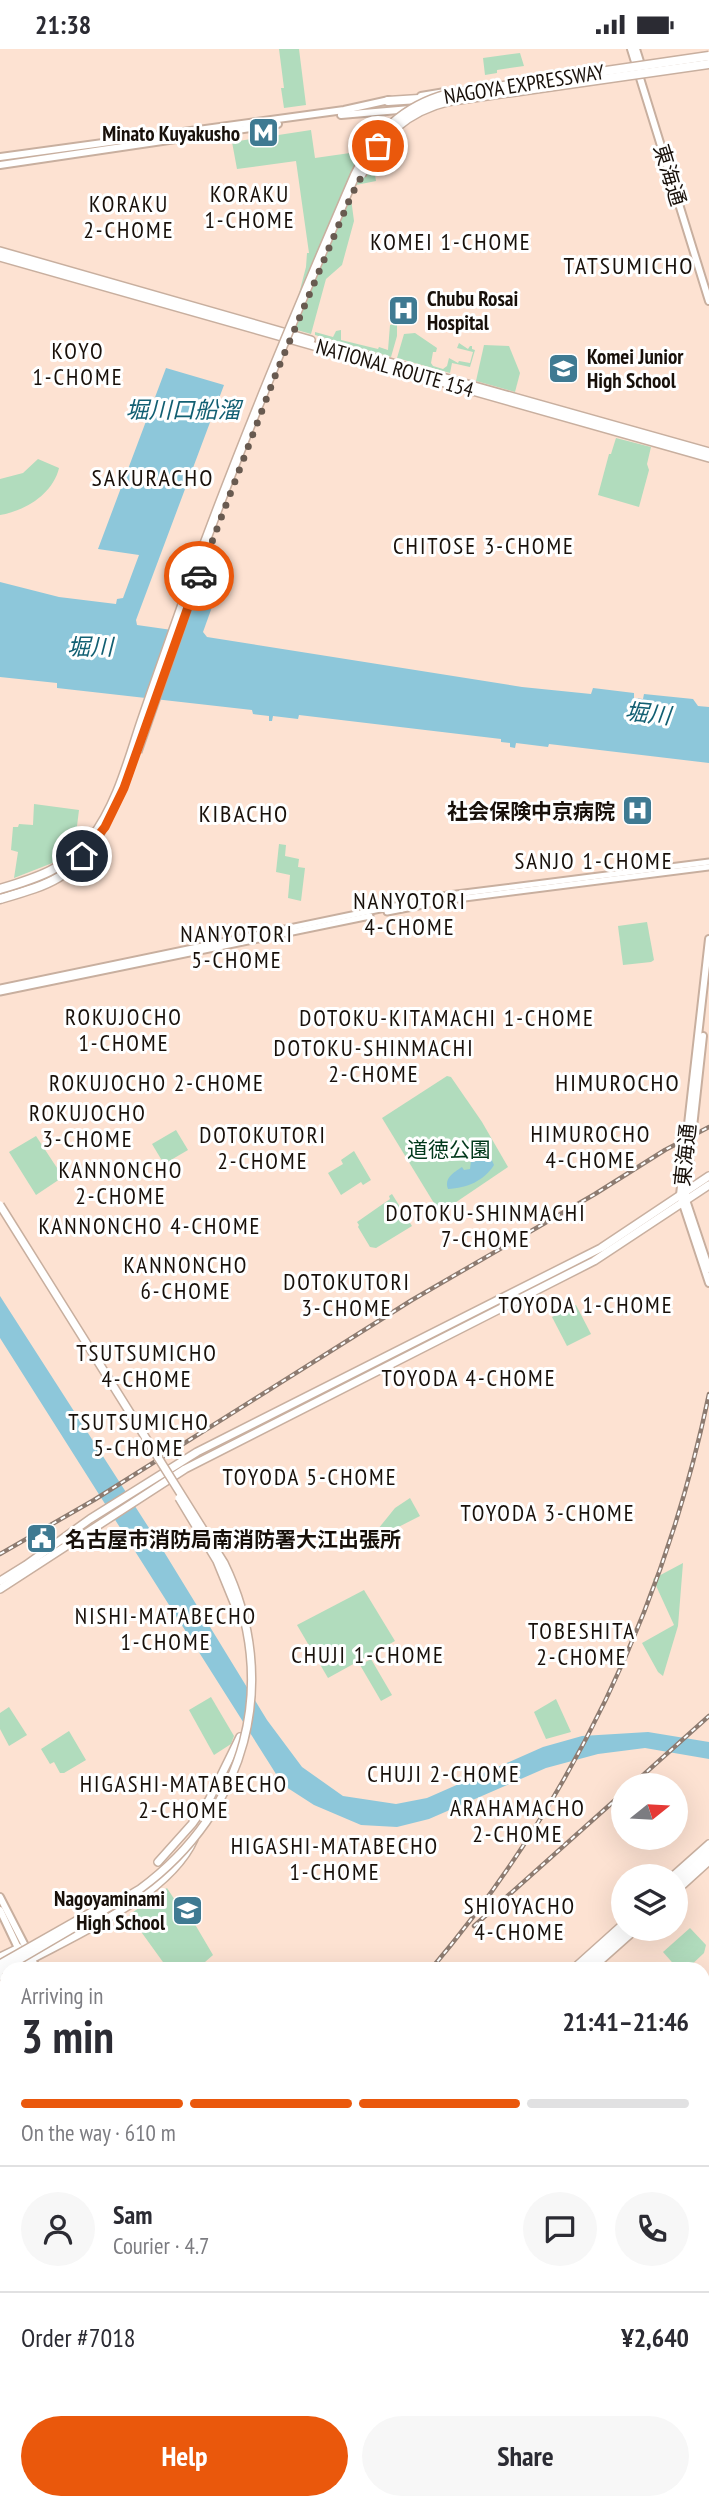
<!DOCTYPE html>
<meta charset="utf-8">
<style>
body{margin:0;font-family:"PT Sans Narrow","Noto Sans JP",sans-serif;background:#f7f7f7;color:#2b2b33;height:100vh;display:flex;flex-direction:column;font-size:26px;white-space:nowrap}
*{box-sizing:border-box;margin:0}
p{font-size:23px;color:#7c7c81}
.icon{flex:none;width:38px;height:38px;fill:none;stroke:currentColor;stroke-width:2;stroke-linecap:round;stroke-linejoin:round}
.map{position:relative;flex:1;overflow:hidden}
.panel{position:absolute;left:0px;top:1913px;width:710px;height:548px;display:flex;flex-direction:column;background:#fff;border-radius:21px 21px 0 0;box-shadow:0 7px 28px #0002}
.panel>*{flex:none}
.needle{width:46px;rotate:72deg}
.fabs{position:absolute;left:611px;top:1724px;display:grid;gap:14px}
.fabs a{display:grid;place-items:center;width:77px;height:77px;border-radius:50%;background:#fff;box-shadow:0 7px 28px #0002;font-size:35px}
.pin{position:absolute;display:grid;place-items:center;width:60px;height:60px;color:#fff;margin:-30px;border:4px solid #fff;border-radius:50%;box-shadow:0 2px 7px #0007}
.courier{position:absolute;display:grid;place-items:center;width:70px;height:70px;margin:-35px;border:5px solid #ea580c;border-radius:50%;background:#fff;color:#222;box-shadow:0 2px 9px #0007}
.summary em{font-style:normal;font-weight:700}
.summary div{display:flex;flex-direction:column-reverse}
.summary{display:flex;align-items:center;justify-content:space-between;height:119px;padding:0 21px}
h1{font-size:46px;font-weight:700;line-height:52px}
.bar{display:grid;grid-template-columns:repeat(4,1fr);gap:10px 7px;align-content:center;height:84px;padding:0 21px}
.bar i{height:9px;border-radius:5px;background:#e1e1e2}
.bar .current{background:#ea580c}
.bar p{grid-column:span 4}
.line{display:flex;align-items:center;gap:18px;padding:0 21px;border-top:2px solid #e1e1e2}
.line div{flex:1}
.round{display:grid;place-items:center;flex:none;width:74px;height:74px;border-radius:37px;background:#f7f7f7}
.action{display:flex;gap:14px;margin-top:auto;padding:14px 21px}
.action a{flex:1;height:80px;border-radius:42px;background:#ea580c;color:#fff;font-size:28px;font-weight:700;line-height:80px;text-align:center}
.action a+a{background:#f7f7f7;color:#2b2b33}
.status{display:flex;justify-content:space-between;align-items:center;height:49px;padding:0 35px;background:#fff;direction:ltr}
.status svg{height:19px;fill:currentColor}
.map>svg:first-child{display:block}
.green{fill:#b1dcbd}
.water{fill:#8dc7da}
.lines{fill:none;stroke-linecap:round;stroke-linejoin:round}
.stream{stroke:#8dc7da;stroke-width:2}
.secondary-casing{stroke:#c8af9f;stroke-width:9}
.primary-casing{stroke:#c8af9f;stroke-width:10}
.trunk-casing{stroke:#c8af9f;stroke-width:10}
.motorway-casing{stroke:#c8af9f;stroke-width:11}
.secondary{stroke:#fff;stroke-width:5}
.primary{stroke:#fff;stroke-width:6}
.trunk{stroke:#fff;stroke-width:7}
.motorway{stroke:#fff;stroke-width:8}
.rail-casing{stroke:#8d7b70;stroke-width:4.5}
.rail{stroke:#fff;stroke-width:2;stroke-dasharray:5;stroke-linecap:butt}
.trunk-bridge-casing{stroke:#c8af9f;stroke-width:10;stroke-linecap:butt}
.motorway-bridge-casing{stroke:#c8af9f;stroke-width:11;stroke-linecap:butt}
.trunk-bridge{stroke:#fff;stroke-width:7}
.motorway-bridge{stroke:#fff;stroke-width:8}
.done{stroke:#685a50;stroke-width:7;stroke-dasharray:0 12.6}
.route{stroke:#ea580c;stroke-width:9}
.labels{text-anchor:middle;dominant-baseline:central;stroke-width:6;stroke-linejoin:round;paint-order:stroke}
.street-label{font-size:21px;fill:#18100a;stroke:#fff}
.poi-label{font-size:21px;font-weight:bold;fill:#18100a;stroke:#fff;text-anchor:end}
.park-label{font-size:21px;fill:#02391c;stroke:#fff}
.neighbourhood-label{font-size:23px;letter-spacing:2px;fill:#18100a;stroke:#fff}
.water-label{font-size:23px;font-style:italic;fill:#125f72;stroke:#fff}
.quarter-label{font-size:24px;letter-spacing:2px;fill:#18100a;stroke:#fff}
</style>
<div class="status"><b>21:38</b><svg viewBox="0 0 49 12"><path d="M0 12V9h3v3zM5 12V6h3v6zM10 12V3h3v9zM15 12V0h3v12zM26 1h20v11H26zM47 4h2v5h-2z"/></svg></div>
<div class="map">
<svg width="709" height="2459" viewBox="0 0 709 2459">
<rect width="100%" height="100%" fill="#fde2d2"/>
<g class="green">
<path d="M279 0H299L306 56 284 59 281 39H284Z"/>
<path d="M520 4 524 17 497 21V24L485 26 483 9Z"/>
<path d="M311 81 315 109 371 101 376 132 351 137 350 142 354 172 342 216 326 230 311 285 290 279 306 218 307 204H309L296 112 237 120 232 93Z"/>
<path d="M397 274V287L391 308 315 286V283L333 288 336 282 341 281V291L378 300 379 298 388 301 390 276Z"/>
<path d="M415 284 437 299 436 303H433L431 314 433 317 443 320 447 317 449 309 458 314 459 312 470 314 473 303 457 299 459 294 468 300 470 297H472V300L475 301 470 318 452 314 450 324 397 309 404 285Z"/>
<path d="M484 296 509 297 520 324 515 343 476 332Z"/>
<path d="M616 389 651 398 647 415 649 421 639 458 598 446 609 405H611Z"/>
<path d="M38 410 59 419C53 445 25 462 0 466V430L23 424Z"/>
<path d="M34 755 79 761 74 801 55 813 14 829 18 803 11 801 13 778H18L19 775 33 776Z"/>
<path d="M279 795 286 796 285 807 299 810 298 818 305 819 301 852 288 849 290 826 276 823Z"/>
<path d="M647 873 654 911 651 913 623 916 618 877Z"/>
<path d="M447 1027 451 1028 482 1073 508 1118 440 1164 382 1069Z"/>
<path d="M176 1081 188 1101 164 1115 152 1095Z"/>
<path d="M36 1087 63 1128 36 1146 9 1103Z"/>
<path d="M354 1102 371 1131 363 1136 361 1133 341 1146 328 1124 343 1115 341 1111Z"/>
<path d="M392 1145 412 1177 376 1199 370 1198 358 1178 359 1176 357 1173 390 1150 389 1147Z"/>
<path d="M576 1256 591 1285 567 1297 552 1268Z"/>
<path d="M410 1449 420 1467 371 1492 370 1490 395 1459Z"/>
<path d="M683 1514 678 1577 663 1627 658 1623 642 1594 674 1576 653 1530Z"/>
<path d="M364 1541 395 1592 328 1629 297 1576Z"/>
<path d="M371 1610 392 1646 381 1652 360 1616Z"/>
<path d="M211 1648 234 1687 231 1695 214 1706 189 1661Z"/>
<path d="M556 1650 571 1683 546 1690 534 1663Z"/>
<path d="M9 1658 27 1686 9 1697 0 1680V1664Z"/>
<path d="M69 1682 86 1711 64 1724H60L54 1713 50 1715 41 1700Z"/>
<path d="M167 1839 182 1862 186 1860 213 1906 197 1920H168L129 1866Z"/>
<path d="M690 1879 706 1896 704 1904 687 1920H678L663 1903Z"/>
</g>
<g class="water">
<path d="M166 319 224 336 136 571 137 576 179 582 208 512 226 519 203 583 207 588 522 638 591 645 593 639 634 644V649L643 650 644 645 693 650 698 657 709 658V714L549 695 548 698 516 694 515 699 510 698V694L501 693V690L299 666 298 670 273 667 272 672H269V667L253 665 252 661 57 639V634L0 628V533L59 548 116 555 117 550 123 549 139 506 98 500Z"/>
<path d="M483 1104 490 1107 494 1116C484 1132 467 1139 448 1140 444 1129 453 1124 462 1118L464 1121 470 1120 471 1112Z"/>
<path d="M0 1247 158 1493 267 1671 302 1718 343 1747 396 1755 427 1749 543 1698 582 1687 648 1683 709 1693V1710L645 1699 598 1705 546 1719 429 1770 397 1778 361 1776 314 1756 283 1736 0 1289Z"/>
</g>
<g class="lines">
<path class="stream" d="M650 2454 651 2459"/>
<defs>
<g id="secondary">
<path d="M387 863 449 851 709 818"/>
<path d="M0 939 448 846 709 813"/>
<path d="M0 943 370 867"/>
<path d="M704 1992 709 1987"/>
<path d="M574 2459 577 2454"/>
</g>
<g id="primary">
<path d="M631 0 709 252"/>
<path d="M636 0 642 19"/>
<path d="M552 26 580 22"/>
<path d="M421 47 445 43"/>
<path d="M341 66 410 60"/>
<path d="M0 108 344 61 389 51"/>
<path d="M0 116 278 75"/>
<path d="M709 890 680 1146 709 1234"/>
<path d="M703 987 686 1142V1151L709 1220"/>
<path d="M0 1848 37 1920"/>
<path d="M0 1861 28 1920"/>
<path d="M704 2356 709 2355"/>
<path d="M704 2362 709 2361"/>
</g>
<g id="trunk">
<path d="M0 202 311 291"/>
<path d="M0 208 709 409"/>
<path d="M332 297 709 403"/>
<path d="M0 1532 26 1516 90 1470 197 1403 601 1199 709 1127"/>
<path d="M0 1540 185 1420 594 1212 709 1136"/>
<path d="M158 1813 192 1775 209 1751 240 1688"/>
<path d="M673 1827 709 1795"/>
<path d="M676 1842 709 1812"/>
<path d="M0 1908 19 1899"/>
<path d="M13 1920C68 1889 168 1849 194 1790"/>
<path d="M591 1920 636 1880"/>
<path d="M0 1927 7 1923"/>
<path d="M0 2428 7 2422"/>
<path d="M0 2446 7 2440"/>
</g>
<g id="motorway">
<path d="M388 52 434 49"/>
<path d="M0 850C51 835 70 830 100 784"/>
<path d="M676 1833 709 1804"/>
<path d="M574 1920 623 1876"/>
<path d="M584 1920 629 1880"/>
<path d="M0 2436 7 2430"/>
</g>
</defs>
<use href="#secondary" class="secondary-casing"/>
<use href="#primary" class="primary-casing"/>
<use href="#trunk" class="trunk-casing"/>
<use href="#motorway" class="motorway-casing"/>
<use href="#secondary" class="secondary"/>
<use href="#primary" class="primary"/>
<use href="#trunk" class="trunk"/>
<use href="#motorway" class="motorway"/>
<defs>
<g id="rail">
<path d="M0 1505 94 1451 412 1251 595 1145 665 1101 709 1078"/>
<path d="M632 1736 709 1667"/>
<path d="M474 1877 623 1744"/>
<path d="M431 1920C571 1755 665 1557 709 1345"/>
<path d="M0 2214 7 2216"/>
<path d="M704 2288 709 2287"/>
<path d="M0 2301 7 2295"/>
<path d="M0 2315 7 2309"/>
<path d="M254 2459 263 2454"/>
</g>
</defs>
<use href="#rail" class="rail-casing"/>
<use href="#rail" class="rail"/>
<defs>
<g id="trunk-bridge">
<path d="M0 1156 224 1514C282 1634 246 1762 140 1840L0 1922"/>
<path d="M179 1449 217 1512 235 1556"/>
<path d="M0 1915 118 1848"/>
</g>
<g id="motorway-bridge">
<path d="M361 126C380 87 407 62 449 52L709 15"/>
<path d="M137 703 188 556"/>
<path d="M0 840C34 830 68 819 91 790 117 756 128 713 141 674 157 627 174 580 190 534 240 396 297 261 355 126 375 85 403 57 448 45L709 7"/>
</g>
</defs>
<use href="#trunk-bridge" class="trunk-bridge-casing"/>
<use href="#motorway-bridge" class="motorway-bridge-casing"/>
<use href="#trunk-bridge" class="trunk-bridge"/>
<use href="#motorway-bridge" class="motorway-bridge"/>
</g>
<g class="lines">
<path class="done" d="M199 527 277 322 351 147 378 97"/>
<path class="route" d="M82 807 105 778 124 739 199 527"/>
</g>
<defs>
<symbol id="metro-square" viewBox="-11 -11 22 22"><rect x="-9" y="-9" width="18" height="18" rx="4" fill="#3f7a92" stroke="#fff"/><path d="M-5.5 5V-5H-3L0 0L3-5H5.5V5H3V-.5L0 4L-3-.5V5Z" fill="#fff"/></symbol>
<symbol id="hospital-square" viewBox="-11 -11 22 22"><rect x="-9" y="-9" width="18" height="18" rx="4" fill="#3f7a92" stroke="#fff"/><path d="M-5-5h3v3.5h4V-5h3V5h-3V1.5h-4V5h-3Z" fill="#fff"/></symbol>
<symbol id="school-square" viewBox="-11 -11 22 22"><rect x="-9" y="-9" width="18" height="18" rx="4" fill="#3f7a92" stroke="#fff"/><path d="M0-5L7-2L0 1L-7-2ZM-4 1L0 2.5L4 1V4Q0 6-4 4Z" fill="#fff"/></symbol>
<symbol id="civic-square" viewBox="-11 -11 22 22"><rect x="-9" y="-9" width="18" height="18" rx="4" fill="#3f7a92" stroke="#fff"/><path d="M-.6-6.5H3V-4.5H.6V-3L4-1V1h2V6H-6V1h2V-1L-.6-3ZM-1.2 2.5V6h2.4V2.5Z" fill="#fff"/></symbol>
</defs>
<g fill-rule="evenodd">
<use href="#metro-square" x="246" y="66" width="35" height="35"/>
<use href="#hospital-square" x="386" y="244" width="35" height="35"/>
<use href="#school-square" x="546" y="302" width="35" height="35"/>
<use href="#hospital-square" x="620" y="744" width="35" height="35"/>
<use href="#civic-square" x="24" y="1472" width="35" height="35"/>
<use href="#school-square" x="170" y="1844" width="35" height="35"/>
</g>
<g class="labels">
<g class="street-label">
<text transform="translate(524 35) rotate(-9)">NAGOYA EXPRESSWAY</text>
<text transform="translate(670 126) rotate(73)">東海通</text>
<text transform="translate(395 319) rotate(16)">NATIONAL ROUTE 154</text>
<text transform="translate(685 1106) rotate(-84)">東海通</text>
</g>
<g class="poi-label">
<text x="240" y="84">Minato Kuyakusho</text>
<text x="427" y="249" text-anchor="start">Chubu Rosai<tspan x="427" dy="24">Hospital</tspan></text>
<text x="587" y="307" text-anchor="start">Komei Junior<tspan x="587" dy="24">High School</tspan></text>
<text x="615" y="762">社会保険中京病院</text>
<text x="65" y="1490" text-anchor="start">名古屋市消防局南消防署大江出張所</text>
<text x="165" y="1849">Nagoyaminami<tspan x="165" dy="24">High School</tspan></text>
</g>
<g class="park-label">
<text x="449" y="1100">道徳公園</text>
</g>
<g class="neighbourhood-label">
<text x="250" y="144">KORAKU<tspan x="250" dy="26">1-CHOME</tspan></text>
<text x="129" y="154">KORAKU<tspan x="129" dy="26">2-CHOME</tspan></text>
<text x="451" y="192">KOMEI 1-CHOME</text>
<text x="78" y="301">KOYO<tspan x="78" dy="26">1-CHOME</tspan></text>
<text x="484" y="496">CHITOSE 3-CHOME</text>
<text x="594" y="811">SANJO 1-CHOME</text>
<text x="410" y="851">NANYOTORI<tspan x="410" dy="26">4-CHOME</tspan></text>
<text x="237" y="884">NANYOTORI<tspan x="237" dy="26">5-CHOME</tspan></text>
<text x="124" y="967">ROKUJOCHO<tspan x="124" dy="26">1-CHOME</tspan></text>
<text x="447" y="968">DOTOKU-KITAMACHI 1-CHOME</text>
<text x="374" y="998">DOTOKU-SHINMACHI<tspan x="374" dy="26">2-CHOME</tspan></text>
<text x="157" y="1033">ROKUJOCHO 2-CHOME</text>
<text x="88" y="1063">ROKUJOCHO<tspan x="88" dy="26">3-CHOME</tspan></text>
<text x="591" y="1084">HIMUROCHO<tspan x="591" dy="26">4-CHOME</tspan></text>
<text x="263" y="1085">DOTOKUTORI<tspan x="263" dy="26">2-CHOME</tspan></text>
<text x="121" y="1120">KANNONCHO<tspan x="121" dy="26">2-CHOME</tspan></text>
<text x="486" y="1163">DOTOKU-SHINMACHI<tspan x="486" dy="26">7-CHOME</tspan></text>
<text x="150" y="1176">KANNONCHO 4-CHOME</text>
<text x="186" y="1215">KANNONCHO<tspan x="186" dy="26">6-CHOME</tspan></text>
<text x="347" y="1232">DOTOKUTORI<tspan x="347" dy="26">3-CHOME</tspan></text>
<text x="586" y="1255">TOYODA 1-CHOME</text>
<text x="147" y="1303">TSUTSUMICHO<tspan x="147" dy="26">4-CHOME</tspan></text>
<text x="469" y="1328">TOYODA 4-CHOME</text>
<text x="139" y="1372">TSUTSUMICHO<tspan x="139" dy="26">5-CHOME</tspan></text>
<text x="310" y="1427">TOYODA 5-CHOME</text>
<text x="548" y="1463">TOYODA 3-CHOME</text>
<text x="166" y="1566">NISHI-MATABECHO<tspan x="166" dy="26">1-CHOME</tspan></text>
<text x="582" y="1581">TOBESHITA<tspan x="582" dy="26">2-CHOME</tspan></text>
<text x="368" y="1605">CHUJI 1-CHOME</text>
<text x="444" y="1724">CHUJI 2-CHOME</text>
<text x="184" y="1734">HIGASHI-MATABECHO<tspan x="184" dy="26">2-CHOME</tspan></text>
<text x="518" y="1758">ARAHAMACHO<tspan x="518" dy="26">2-CHOME</tspan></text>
<text x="335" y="1796">HIGASHI-MATABECHO<tspan x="335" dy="26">1-CHOME</tspan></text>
<text x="520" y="1856">SHIOYACHO<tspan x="520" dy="26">4-CHOME</tspan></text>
</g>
<g class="water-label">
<text x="183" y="360">堀川口船溜</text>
<text x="90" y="597">堀川</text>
<text transform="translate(648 664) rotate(6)">堀川</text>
</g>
<g class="quarter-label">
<text x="629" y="216">TATSUMICHO</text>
<text x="153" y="428">SAKURACHO</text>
<text x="244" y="764">KIBACHO</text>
<text x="618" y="1033">HIMUROCHO</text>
</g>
</g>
</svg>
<div class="fabs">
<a><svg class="needle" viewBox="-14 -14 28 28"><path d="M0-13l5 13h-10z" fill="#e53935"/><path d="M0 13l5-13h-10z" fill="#7c7c81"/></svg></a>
<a><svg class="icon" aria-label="layers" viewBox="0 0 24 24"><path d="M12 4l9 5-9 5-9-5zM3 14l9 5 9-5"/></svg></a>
</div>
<div class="pin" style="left:378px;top:97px;background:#ea580c"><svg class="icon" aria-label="bag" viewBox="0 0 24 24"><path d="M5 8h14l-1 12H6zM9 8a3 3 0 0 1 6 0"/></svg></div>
<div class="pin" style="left:82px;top:807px;background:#1f2937"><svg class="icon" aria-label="home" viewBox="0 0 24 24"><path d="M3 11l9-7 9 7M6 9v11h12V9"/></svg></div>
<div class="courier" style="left:199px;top:527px"><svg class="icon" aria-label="car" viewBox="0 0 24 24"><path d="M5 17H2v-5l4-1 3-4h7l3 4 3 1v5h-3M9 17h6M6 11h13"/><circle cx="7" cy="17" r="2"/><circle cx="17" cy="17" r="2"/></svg></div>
<section class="panel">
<div class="summary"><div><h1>3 min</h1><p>Arriving in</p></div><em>21:41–21:46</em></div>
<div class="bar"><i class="current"></i><i class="current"></i><i class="current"></i><i></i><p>On the way · 610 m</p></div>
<div class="line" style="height:126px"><a class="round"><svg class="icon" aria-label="person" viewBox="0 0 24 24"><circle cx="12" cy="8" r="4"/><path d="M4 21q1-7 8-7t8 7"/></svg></a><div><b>Sam</b><p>Courier · 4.7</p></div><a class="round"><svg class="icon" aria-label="chat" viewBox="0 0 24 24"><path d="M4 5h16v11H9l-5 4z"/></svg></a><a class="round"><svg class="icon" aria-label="phone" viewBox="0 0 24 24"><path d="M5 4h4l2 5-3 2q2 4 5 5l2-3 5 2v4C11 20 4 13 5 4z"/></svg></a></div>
<div class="line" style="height:91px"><div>Order #7018</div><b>¥2,640</b></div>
<div class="action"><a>Help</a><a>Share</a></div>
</section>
</div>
